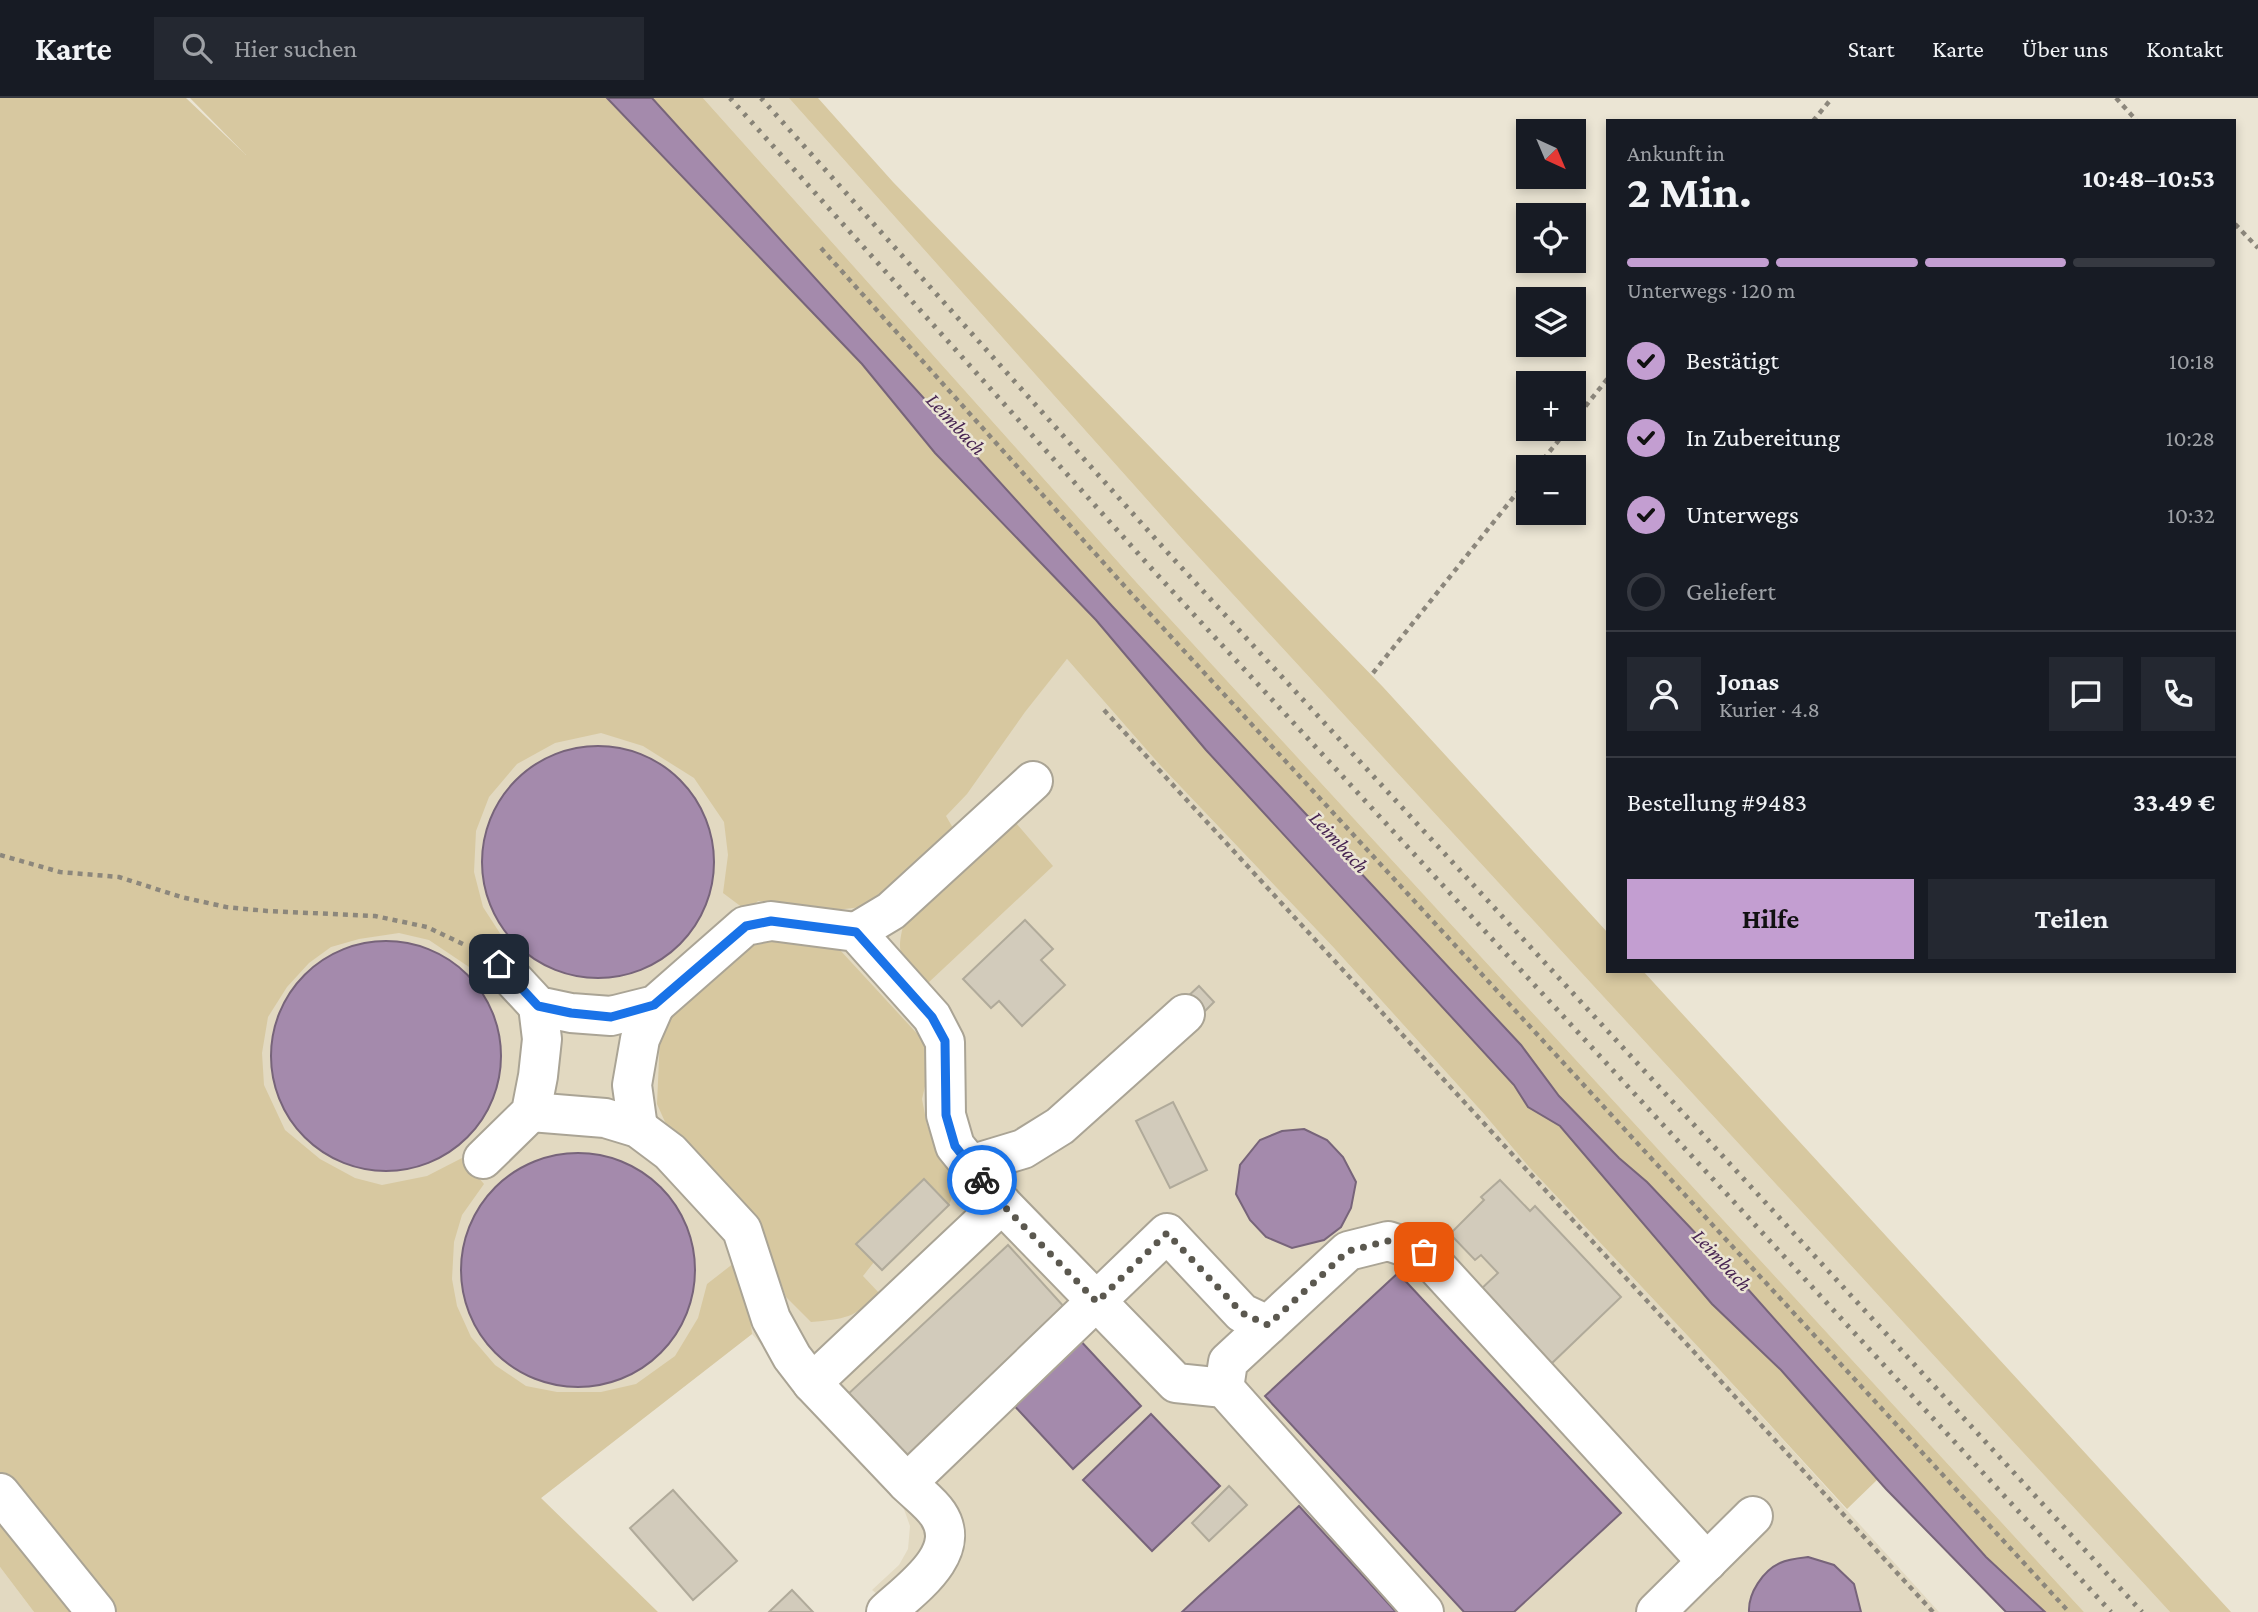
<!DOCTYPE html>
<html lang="de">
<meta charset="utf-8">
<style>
body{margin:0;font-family:"Crimson Pro",serif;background:#242831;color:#f1f3f6;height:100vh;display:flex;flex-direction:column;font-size:26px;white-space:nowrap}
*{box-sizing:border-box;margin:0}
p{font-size:23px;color:#9ea1a6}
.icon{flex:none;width:38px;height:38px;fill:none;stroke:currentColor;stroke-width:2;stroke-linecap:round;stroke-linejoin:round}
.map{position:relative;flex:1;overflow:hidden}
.drawer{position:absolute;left:1606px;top:21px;width:630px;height:854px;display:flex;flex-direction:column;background:#171b24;border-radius:0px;box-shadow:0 4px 10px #0003}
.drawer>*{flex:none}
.needle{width:46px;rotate:136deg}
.buttons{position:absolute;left:1516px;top:21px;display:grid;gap:14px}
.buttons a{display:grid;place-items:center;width:70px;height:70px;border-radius:0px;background:#171b24;box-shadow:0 4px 10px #0003;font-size:35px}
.pin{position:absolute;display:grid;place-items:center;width:60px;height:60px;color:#fff;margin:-30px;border-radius:14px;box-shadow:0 4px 10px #0006}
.courier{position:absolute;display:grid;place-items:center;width:70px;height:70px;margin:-35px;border:5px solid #1a73e8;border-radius:50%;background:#fff;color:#222;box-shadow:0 2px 9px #0007}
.summary em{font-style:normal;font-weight:700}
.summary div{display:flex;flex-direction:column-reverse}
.summary{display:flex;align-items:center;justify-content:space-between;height:119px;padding:0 21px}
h1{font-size:46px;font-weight:700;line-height:52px}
.bar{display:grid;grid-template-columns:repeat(4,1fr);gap:10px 7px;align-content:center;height:84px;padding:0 21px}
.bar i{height:9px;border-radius:5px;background:#363941}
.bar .current{background:#c39ed1}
.bar p{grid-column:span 4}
.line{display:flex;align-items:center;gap:18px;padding:0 21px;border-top:2px solid #363941}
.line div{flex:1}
.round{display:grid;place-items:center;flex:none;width:74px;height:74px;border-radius:0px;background:#242831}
ol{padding:0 21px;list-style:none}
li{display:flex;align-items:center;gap:21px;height:77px}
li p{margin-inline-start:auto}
li .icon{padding:7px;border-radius:50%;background:#c39ed1;color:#111;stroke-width:4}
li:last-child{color:#9ea1a6}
li i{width:38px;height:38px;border:4px solid #363941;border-radius:50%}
.action{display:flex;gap:14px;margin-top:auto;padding:14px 21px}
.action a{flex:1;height:80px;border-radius:0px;background:#c39ed1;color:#111;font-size:28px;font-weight:700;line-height:80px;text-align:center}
.action a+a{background:#242831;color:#f1f3f6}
header{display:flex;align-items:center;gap:42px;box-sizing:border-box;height:98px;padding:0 35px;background:#171b24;border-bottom:2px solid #363941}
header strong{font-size:33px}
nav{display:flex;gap:38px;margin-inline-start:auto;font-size:24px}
.search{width:490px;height:63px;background:#242831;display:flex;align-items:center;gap:18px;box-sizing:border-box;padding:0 24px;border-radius:0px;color:#9ea1a6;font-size:26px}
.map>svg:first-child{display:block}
.built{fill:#e2d9c1}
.green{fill:#d7c8a0}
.water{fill:#a48aac;stroke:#77647a;stroke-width:2}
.building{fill:#d2cbbb;stroke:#b0aa9a;stroke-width:2}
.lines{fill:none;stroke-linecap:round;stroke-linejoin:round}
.minor-casing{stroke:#aaa495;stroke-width:42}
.path{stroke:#8c877c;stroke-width:4.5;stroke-dasharray:5 5;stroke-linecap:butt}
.minor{stroke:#fff;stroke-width:38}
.rail{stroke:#868276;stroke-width:5;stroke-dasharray:3.5 7;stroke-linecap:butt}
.done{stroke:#5b584f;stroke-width:7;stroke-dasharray:0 12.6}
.route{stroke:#1a73e8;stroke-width:9}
.labels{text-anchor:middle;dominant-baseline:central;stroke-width:5;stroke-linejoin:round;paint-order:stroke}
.water-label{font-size:21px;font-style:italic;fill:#482552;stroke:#ebe5d4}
</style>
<header>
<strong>Karte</strong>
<div class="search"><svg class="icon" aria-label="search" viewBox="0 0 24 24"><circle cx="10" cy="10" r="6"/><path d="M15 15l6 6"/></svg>Hier suchen</div>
<nav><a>Start</a><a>Karte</a><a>Über uns</a><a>Kontakt</a></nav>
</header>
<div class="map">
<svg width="2258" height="1514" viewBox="0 0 2258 1514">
<rect width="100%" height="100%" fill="#ebe5d4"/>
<g class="built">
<path d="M703 0H789L1183 442 2170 1514H2084L1137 485Z"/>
<path d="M0 477 1025 613 1067 561 1159 666 1334 850 1484 1016 1529 1069 1717 1269 1939 1514H899L872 1492 899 1467 908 1451 910 1428 900 1400 752 1236 541 1400 0 915Z"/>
<path d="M0 1469 34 1514H0Z"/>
</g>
<g class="green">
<path d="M0 0H186L246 57 190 0H607L862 266 935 355 1096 522 1206 652 1514 987 1528 1009 1560 1028 1712 1206 1781 1272 1878 1381 1847 1411 1717 1269 1529 1069 1484 1016 1334 850 1159 666 1067 561 1025 614 967 696 946 718 953 730 871 808 835 812 758 803 747 813 723 795 728 757 724 724 694 680 643 648 601 635 555 645 517 666 489 699 476 733 474 774 483 809 505 843 472 871 429 842 399 835 359 841 331 849 309 865 287 889 268 919 262 955 264 987 285 1032 320 1061 355 1080 382 1087 427 1078 462 1060 484 1086 462 1117 454 1144 452 1181 457 1208 471 1239 495 1267 526 1288 557 1294H601L636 1286 675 1258 698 1220 707 1186 734 1165 747 1186 752 1236 541 1400 658 1514H34L0 1469Z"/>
<path d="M652 0H703L1137 485 2084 1514H2045L1986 1459 1738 1180 1647 1084 1619 1060 1559 998 1521 947 1112 508Z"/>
<path d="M789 0H818L893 84 1383 589 1608 835V873H1643L2231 1514H2170L1183 442Z"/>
<path d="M1016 725 1053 768 928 885C901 860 894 860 905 821Z"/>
<path d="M778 840 840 852 922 941 930 967 922 1001 927 1027 937 1053 953 1071 957 1087 949 1107 923 1081 857 1146 874 1164 863 1178 880 1196C854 1220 845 1221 811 1224L786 1199 768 1149 752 1123 670 1035 657 1006 660 939 670 918 755 842Z"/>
</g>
<g class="water">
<path d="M607 0H652L1112 508 1521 947 1559 998 1619 1060 1647 1084 1738 1180 1986 1459 2045 1514H2006L1886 1391 1781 1272 1712 1206 1560 1028 1528 1009 1514 987 1206 652 1096 522 935 355 862 266Z"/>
<circle cx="598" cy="764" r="116"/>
<circle cx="386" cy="958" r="115"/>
<path d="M1304 1031 1327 1042 1343 1059 1356 1084 1351 1110 1341 1129 1324 1142 1292 1150 1266 1139 1250 1122 1236 1096 1240 1067 1260 1042 1282 1033Z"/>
<circle cx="578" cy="1172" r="117"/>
<path d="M1398 1175 1621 1415 1514 1514H1464L1265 1298Z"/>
<path d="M1077 1239 1141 1308 1073 1371 1009 1302Z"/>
<path d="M1151 1316 1220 1388 1152 1453 1083 1382Z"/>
<path d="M1299 1408 1396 1514H1182L1198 1499Z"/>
<path d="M1808 1459 1834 1467 1854 1486 1861 1514H1749C1748 1495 1763 1473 1780 1465 1788 1461 1799 1460 1808 1459Z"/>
</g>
<g class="building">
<path d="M1025 822 1053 851 1041 862 1065 887 1022 928 999 903 991 910 963 881Z"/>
<path d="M1199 888 1214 904 1201 917 1185 901Z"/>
<path d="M1173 1004 1207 1072 1170 1090 1136 1023Z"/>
<path d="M924 1081 949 1107 882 1172 856 1146Z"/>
<path d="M1500 1082 1530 1113 1535 1108 1621 1199 1550 1267 1479 1193 1498 1175 1481 1157 1475 1162 1450 1136 1484 1102 1481 1099Z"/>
<path d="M1008 1147 1066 1211 904 1361 846 1298Z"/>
<path d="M1229 1388 1247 1407 1209 1443 1192 1425Z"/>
<path d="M673 1392 737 1463 693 1502 630 1430Z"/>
<path d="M792 1492 813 1514H769Z"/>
</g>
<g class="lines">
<defs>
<g id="minor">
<path d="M856 834 891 813 1033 683"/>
<path d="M499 866 538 908 571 915 611 918 655 907 745 828 771 823 856 834 932 919 945 944 946 1017 955 1048 1002 1106 1176 1285 1224 1290 1424 1514"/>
<path d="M531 1014 605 1020 638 1030 670 1054 742 1132 771 1221 792 1259 812 1285 907 1385"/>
<path d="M638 1030 632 987 640 941 655 907"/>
<path d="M483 1061 531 1014 538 978 542 941 538 908"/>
<path d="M970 1067 1023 1051 1060 1028 1185 916"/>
<path d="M812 1285 1002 1106"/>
<path d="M1224 1290 1228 1264 1268 1227"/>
<path d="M0 1395 96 1514"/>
<path d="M886 1514C911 1491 964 1455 938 1416 931 1405 917 1395 907 1385L1167 1135 1242 1215 1268 1227 1348 1153 1388 1143 1424 1155 1707 1464"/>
<path d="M1656 1514 1753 1418"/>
</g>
</defs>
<use href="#minor" class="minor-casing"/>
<g class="path">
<path d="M2116 0 2137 23"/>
<path d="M1813 23 1832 0"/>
<path d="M2235 126 2258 150"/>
<path d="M821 150 1128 492 2069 1514"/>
<path d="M1573 324 1608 280"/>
<path d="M1537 369 1568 331"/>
<path d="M1373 575 1528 381"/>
<path d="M1104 612 1933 1514"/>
<path d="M0 757 60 774 119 779 181 799 226 809 267 813 375 818 427 829 465 847"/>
</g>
<use href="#minor" class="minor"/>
<g class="rail">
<path d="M730 0 1152 471 2111 1514"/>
<path d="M761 0 1169 456 2142 1514"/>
</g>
</g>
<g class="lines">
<path class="done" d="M982 1082 1002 1106 1097 1204 1167 1135 1242 1215 1268 1227 1348 1153 1388 1143 1424 1154"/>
<path class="route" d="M499 866 538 908 571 915 611 919 654 907 746 828 771 823 856 834 932 919 945 943 946 1017 955 1048 982 1082"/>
</g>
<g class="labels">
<g class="water-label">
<text transform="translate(956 326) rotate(47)">Leimbach</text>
<text transform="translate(1339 744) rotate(47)">Leimbach</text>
<text transform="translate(1722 1162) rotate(47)">Leimbach</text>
</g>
</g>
</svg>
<div class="buttons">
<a><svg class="needle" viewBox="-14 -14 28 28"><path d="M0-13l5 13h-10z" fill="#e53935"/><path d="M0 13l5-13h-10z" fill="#9ea1a6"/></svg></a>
<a><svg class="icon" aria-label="locate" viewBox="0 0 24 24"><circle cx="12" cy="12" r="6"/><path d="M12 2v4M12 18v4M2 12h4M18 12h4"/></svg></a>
<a><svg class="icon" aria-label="layers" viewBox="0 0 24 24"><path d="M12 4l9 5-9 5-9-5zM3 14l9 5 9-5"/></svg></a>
<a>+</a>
<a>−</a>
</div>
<div class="pin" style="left:1424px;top:1154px;background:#ea580c"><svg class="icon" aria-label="bag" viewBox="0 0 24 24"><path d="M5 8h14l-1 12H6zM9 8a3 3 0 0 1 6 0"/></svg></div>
<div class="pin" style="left:499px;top:866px;background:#1f2937"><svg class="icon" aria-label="home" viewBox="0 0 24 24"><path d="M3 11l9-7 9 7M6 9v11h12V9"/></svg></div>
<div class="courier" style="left:982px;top:1082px"><svg class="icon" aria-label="bike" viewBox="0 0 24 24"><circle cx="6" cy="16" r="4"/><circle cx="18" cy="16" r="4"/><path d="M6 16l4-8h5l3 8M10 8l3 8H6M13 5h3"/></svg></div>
<section class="drawer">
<div class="summary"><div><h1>2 Min.</h1><p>Ankunft in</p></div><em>10:48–10:53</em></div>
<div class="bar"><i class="current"></i><i class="current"></i><i class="current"></i><i></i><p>Unterwegs · 120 m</p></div>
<ol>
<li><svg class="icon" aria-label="check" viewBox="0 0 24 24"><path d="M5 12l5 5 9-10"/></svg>Bestätigt<p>10:18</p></li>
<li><svg class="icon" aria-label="check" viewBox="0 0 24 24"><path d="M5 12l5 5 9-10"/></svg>In Zubereitung<p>10:28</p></li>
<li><svg class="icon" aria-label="check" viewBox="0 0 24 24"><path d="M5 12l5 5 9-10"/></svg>Unterwegs<p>10:32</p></li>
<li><i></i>Geliefert</li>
</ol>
<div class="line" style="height:126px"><a class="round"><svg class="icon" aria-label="person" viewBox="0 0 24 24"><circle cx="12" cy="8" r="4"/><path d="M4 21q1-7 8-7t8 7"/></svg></a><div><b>Jonas</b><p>Kurier · 4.8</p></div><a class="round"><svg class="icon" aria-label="chat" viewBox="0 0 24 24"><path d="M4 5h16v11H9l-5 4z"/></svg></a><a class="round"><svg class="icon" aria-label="phone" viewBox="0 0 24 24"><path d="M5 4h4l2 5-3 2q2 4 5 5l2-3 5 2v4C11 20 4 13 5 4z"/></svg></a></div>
<div class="line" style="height:91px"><div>Bestellung #9483</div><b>33.49 €</b></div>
<div class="action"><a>Hilfe</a><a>Teilen</a></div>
</section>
</div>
